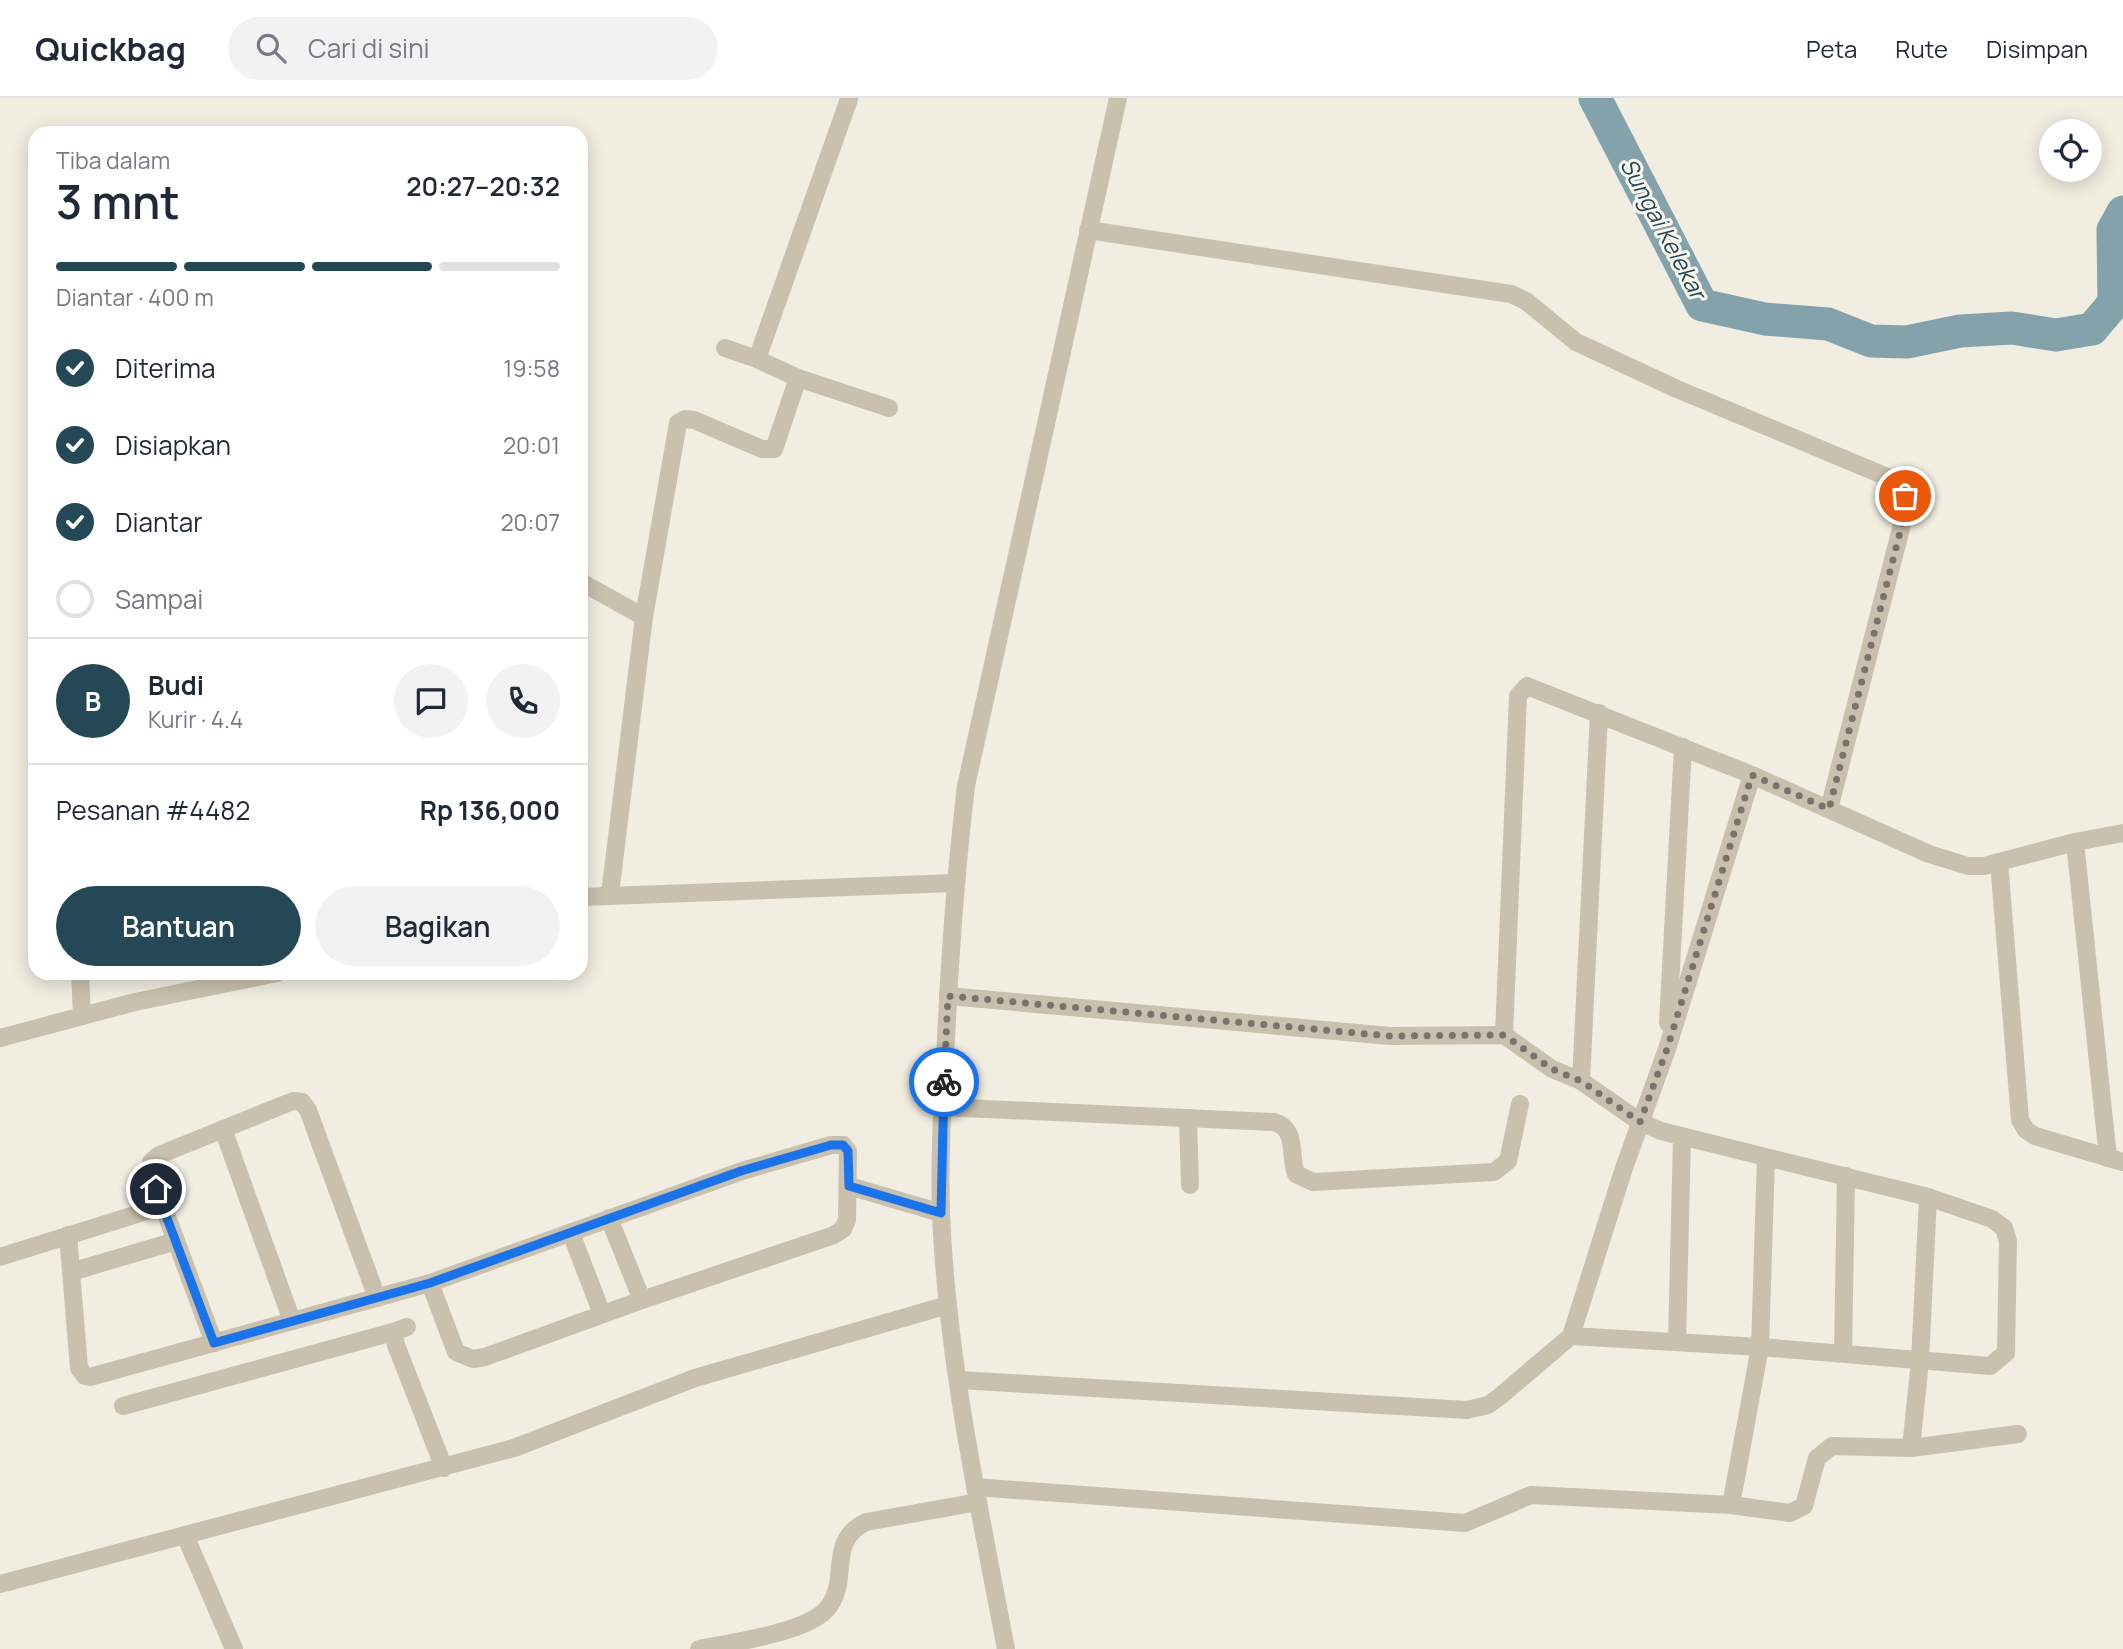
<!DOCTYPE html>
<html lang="id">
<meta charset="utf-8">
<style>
body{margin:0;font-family:Manrope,sans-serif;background:#f2f2f3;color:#1f2937;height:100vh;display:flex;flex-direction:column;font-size:26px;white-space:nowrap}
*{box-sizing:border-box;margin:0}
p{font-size:23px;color:#747a83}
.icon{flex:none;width:38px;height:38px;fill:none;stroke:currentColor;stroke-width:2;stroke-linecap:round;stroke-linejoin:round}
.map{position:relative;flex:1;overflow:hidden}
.details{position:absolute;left:28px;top:28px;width:560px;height:854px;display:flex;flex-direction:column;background:#fff;border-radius:21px;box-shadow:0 4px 18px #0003}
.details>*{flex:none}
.fabs{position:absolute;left:2039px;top:21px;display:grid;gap:14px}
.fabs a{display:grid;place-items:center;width:63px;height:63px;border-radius:50%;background:#fff;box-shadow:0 4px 18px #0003;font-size:35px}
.pin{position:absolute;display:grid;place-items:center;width:60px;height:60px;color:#fff;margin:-30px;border:4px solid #fff;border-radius:50%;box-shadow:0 2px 7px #0007}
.courier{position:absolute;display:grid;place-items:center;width:70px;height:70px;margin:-35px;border:5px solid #1a73e8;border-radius:50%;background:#fff;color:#222;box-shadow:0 2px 9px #0007}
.overview em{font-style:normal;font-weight:600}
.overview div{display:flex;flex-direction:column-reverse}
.overview{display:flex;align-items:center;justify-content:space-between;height:119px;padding:0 28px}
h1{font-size:46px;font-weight:600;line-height:52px}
.bar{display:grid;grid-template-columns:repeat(4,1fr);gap:10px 7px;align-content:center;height:84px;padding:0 28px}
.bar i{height:9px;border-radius:5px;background:#e0e1e3}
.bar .active{background:#254856}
.bar p{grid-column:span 4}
.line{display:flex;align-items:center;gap:18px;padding:0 28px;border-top:2px solid #e0e1e3}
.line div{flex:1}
.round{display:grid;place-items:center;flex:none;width:74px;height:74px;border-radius:37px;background:#f2f2f3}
ol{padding:0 28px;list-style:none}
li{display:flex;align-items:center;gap:21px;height:77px}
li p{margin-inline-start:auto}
li .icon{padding:7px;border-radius:50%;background:#254856;color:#fff;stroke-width:4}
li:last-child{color:#747a83}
li i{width:38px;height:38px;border:4px solid #e0e1e3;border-radius:50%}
.primary-button{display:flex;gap:14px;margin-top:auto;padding:14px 28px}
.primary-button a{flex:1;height:80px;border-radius:42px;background:#254856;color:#fff;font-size:28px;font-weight:600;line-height:80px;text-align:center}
.primary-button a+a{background:#f2f2f3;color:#1f2937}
header{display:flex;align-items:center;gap:42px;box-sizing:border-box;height:98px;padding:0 35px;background:#fff;border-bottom:2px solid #e0e1e3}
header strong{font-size:33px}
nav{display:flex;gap:38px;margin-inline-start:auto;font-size:24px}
.search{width:490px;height:63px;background:#f2f2f3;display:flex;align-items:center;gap:18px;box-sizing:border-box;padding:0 24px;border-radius:38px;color:#747a83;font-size:26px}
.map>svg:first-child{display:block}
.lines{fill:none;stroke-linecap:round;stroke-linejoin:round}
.river{stroke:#83a2ac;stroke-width:33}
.minor{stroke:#c9c0ae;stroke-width:18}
.done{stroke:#79736b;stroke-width:7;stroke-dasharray:0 12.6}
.route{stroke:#1a73e8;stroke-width:9}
.labels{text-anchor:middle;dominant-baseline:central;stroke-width:6;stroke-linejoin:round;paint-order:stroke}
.water-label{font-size:23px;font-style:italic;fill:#254856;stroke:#f9f6ee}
</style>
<header>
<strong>Quickbag</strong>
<div class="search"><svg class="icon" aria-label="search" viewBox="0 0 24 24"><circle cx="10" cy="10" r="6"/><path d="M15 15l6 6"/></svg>Cari di sini</div>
<nav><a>Peta</a><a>Rute</a><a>Disimpan</a></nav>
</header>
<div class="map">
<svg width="2123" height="1551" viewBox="0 0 2123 1551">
<rect width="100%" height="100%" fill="#f1ede1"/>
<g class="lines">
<path class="river" d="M1595 0 1702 207 1765 221 1828 226 1871 243 1907 244 1960 233 2012 230 2056 237 2092 231 2114 205 2113 132 2123 114"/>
<g class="minor">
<path d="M1088 132 1511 196 1526 203 1576 244 1677 291 1897 383 1905 398 1906 411 1829 711"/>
<path d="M725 250 757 261"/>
<path d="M798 280 889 310"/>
<path d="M581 484 644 519"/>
<path d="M2075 744 2108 1060"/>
<path d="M1999 764 2020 1022 2026 1032 2035 1038 2123 1064"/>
<path d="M610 796 644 519 678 325 685 321 694 322 762 351H774L798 280 757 261 849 1"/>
<path d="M581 799 954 785"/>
<path d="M80 875 82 918"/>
<path d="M948 898 1390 938 1504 937 1552 971 1581 983 1640 1024 1661 1033 1928 1099 1992 1121 2004 1130 2008 1143 2006 1255 1990 1268 1760 1249 1571 1238 1498 1300 1488 1307 1467 1312 959 1282"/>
<path d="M1668 925 1683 649"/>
<path d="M1504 937 1518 598 1527 588 1752 677 1929 756 1968 768H1984L2075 744 2123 735"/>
<path d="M0 940 135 904 277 875"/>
<path d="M1581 983 1599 615"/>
<path d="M942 1009 1274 1024C1298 1031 1289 1057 1296 1076L1313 1084 1494 1074 1508 1063 1520 1006"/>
<path d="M1188 1020 1190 1087"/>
<path d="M223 1031 292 1223"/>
<path d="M849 1088 941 1115"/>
<path d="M609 1120 642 1202"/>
<path d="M571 1135 602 1216"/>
<path d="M68 1137 79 1270 85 1278 90 1279 430 1185 742 1073 831 1047H843L848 1053 847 1122 843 1131 834 1137 642 1202 485 1259 473 1261 456 1254 430 1185"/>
<path d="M0 1159 163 1108"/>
<path d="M71 1174 176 1143"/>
<path d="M407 1229 393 1234 396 1247 444 1370"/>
<path d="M1571 1238 1624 1070 1667 951 1752 677"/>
<path d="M1677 1244 1682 1040"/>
<path d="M214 1245 150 1073 151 1064 159 1057 293 1003 302 1004 308 1012 377 1200"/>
<path d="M1843 1255 1846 1078"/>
<path d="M123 1308 393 1234"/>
<path d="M1911 1350 1920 1263 1928 1099"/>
<path d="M975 1389 1465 1425 1531 1397 1731 1407 1790 1415 1804 1408 1817 1360 1832 1348 1911 1350 2018 1336"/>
<path d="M1731 1407 1760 1249 1766 1060"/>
<path d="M185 1437 234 1551"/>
<path d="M0 1486 514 1350 695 1280 948 1207"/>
<path d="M699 1551C730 1545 804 1535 826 1512 852 1483 825 1444 866 1424L978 1404"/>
<path d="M1006 1551C979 1408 947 1262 941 1116 939 1058 943 999 946 941 950 856 956 772 966 688L1118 0"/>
</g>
</g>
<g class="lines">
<path class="done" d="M944 984 948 898 1390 938 1504 937 1552 971 1581 983 1640 1024 1667 951 1752 677 1829 711 1906 411 1905 398"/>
<path class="route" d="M156 1091 214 1245 430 1185 741 1073 831 1047H843L848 1053 849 1088 941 1115 944 984"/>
</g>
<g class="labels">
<g class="water-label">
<text transform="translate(1664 130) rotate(62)">Sungai Kelekar</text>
</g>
</g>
</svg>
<div class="fabs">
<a><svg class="icon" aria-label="locate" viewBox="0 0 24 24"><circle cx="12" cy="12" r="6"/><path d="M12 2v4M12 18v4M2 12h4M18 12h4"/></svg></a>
</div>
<div class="pin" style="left:1905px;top:398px;background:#ea580c"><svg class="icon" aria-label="bag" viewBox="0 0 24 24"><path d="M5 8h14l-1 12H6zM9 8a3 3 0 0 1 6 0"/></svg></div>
<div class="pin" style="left:156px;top:1091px;background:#1f2937"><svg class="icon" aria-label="home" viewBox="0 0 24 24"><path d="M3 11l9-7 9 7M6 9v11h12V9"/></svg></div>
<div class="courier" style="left:944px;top:984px"><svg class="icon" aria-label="bike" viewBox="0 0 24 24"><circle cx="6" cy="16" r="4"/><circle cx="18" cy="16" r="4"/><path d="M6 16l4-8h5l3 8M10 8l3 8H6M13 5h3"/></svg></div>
<section class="details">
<div class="overview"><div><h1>3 mnt</h1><p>Tiba dalam</p></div><em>20:27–20:32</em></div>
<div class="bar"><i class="active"></i><i class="active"></i><i class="active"></i><i></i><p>Diantar · 400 m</p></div>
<ol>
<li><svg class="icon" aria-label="check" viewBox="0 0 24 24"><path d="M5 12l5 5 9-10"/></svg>Diterima<p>19:58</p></li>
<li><svg class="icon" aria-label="check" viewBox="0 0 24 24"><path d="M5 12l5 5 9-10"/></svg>Disiapkan<p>20:01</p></li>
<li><svg class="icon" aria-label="check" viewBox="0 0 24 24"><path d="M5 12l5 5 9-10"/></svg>Diantar<p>20:07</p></li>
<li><i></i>Sampai</li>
</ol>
<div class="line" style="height:126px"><b class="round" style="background:#254856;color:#fff">B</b><div><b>Budi</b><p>Kurir · 4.4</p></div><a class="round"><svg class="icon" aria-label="chat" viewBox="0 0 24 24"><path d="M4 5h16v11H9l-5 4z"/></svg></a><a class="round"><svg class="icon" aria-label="phone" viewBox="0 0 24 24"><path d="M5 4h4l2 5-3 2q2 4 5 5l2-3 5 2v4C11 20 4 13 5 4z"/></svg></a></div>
<div class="line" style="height:91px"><div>Pesanan #4482</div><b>Rp 136,000</b></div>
<div class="primary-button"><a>Bantuan</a><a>Bagikan</a></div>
</section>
</div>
